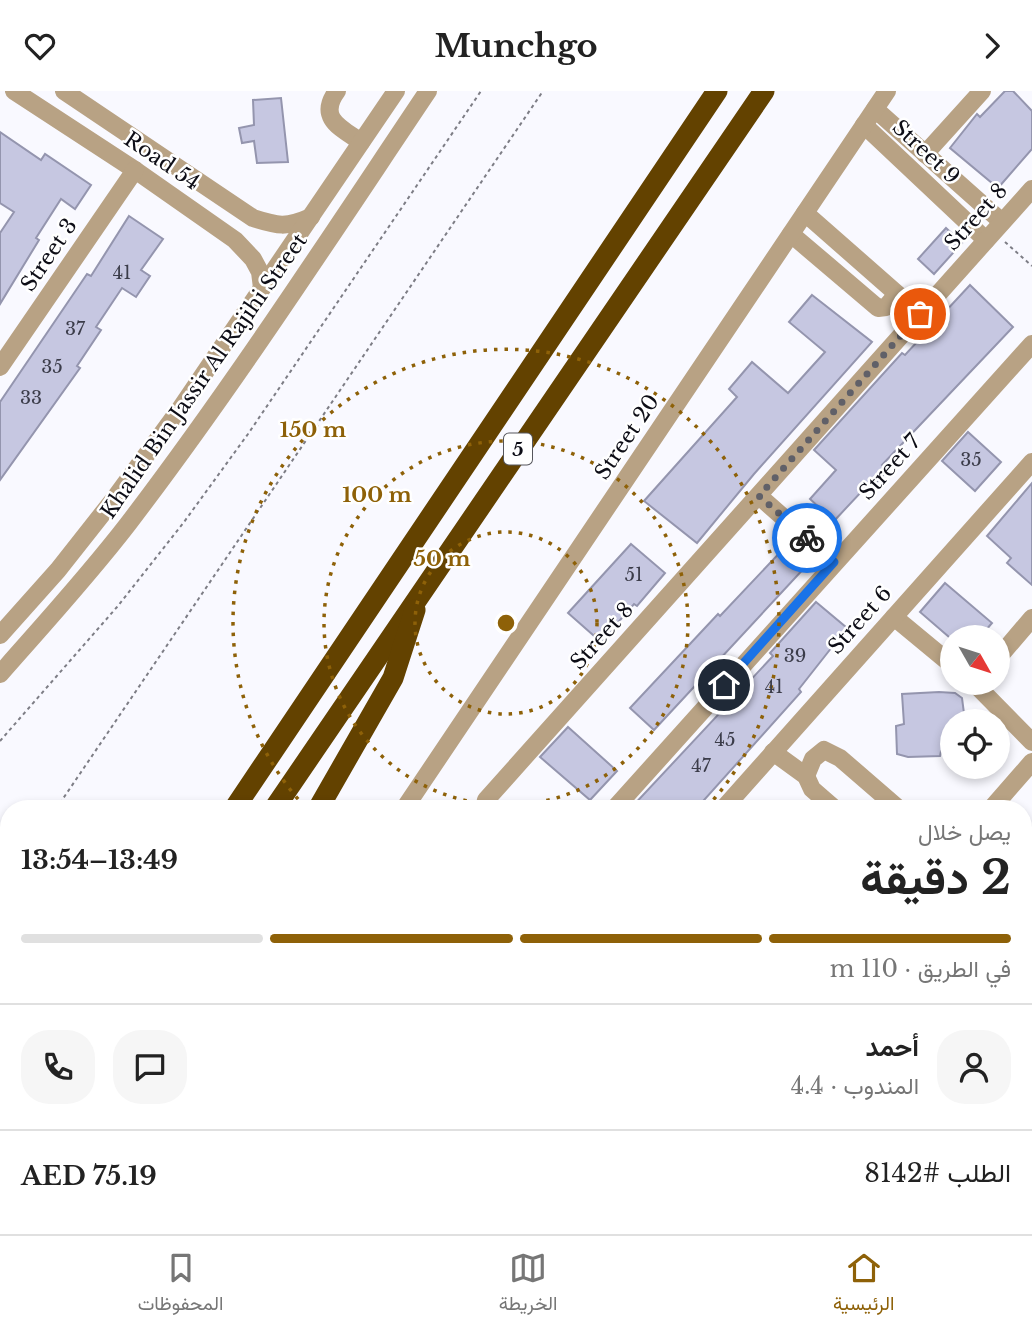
<!DOCTYPE html>
<html lang="ar">
<meta charset="utf-8">
<style>
body{margin:0;font-family:"Libre Baskerville",Vazirmatn,serif;background:#f6f6f6;color:#222;direction:rtl;height:100vh;display:flex;flex-direction:column;font-size:26px;white-space:nowrap}
*{box-sizing:border-box;margin:0}
p{font-size:23px;color:#767676}
.icon{flex:none;width:38px;height:38px;fill:none;stroke:currentColor;stroke-width:2;stroke-linecap:round;stroke-linejoin:round}
.map{position:relative;flex:1;overflow:hidden;direction:ltr}
.details{position:absolute;left:0px;top:709px;width:1032px;height:436px;display:flex;flex-direction:column;background:#fff;border-radius:28px 28px 0 0;box-shadow:0 4px 10px #0003;direction:rtl}
.details>*{flex:none}
.needle{width:46px;rotate:129deg}
.fabs{position:absolute;left:940px;top:534px;display:grid;gap:14px}
.fabs a{display:grid;place-items:center;width:70px;height:70px;border-radius:50%;background:#fff;box-shadow:0 4px 10px #0003;font-size:35px}
.pin{position:absolute;display:grid;place-items:center;width:60px;height:60px;color:#fff;margin:-30px;border:4px solid #fff;border-radius:50%;box-shadow:0 2px 7px #0007}
.courier{position:absolute;display:grid;place-items:center;width:70px;height:70px;margin:-35px;border:5px solid #1a73e8;border-radius:50%;background:#fff;color:#222;box-shadow:0 2px 9px #0007}
.overview em{font-style:normal;font-weight:700}
.overview div{display:flex;flex-direction:column-reverse}
.overview{display:flex;align-items:center;justify-content:space-between;height:119px;padding:0 21px}
h1{font-size:46px;font-weight:700;line-height:52px}
.bar{display:grid;grid-template-columns:repeat(4,1fr);gap:10px 7px;align-content:center;height:84px;padding:0 21px}
.bar i{height:9px;border-radius:5px;background:#e0e0e0}
.bar .active{background:#8e6108}
.bar p{grid-column:span 4}
.line{display:flex;align-items:center;gap:18px;padding:0 21px;border-top:2px solid #e0e0e0}
.line div{flex:1}
.round{display:grid;place-items:center;flex:none;width:74px;height:74px;border-radius:28px;background:#f6f6f6}
header{display:flex;justify-content:space-between;align-items:center;height:91px;padding:0 21px;background:#fff;font-size:32px;font-weight:700}
.tab-bar{display:flex;justify-content:space-around;align-items:center;height:98px;border-top:2px solid #e0e0e0;background:#fff;font-size:19px;color:#767676}
.tab-bar a{display:grid;justify-items:center;gap:4px}
.tab-bar .active{color:#8e6108}
.map>svg:first-child{display:block}
.building{fill:#c6c7e1;stroke:#9495ae;stroke-width:2}
.lines{fill:none;stroke-linecap:round;stroke-linejoin:round}
.path{stroke:#7d7d85;stroke-width:2;stroke-dasharray:3.5 3.5;stroke-linecap:butt}
.minor{stroke:#b8a284;stroke-width:18}
.highway{stroke:#634200;stroke-width:21}
.done{stroke:#606068;stroke-width:7;stroke-dasharray:0 12.6}
.route{stroke:#1a73e8;stroke-width:9}
.ring{fill:none;stroke:#8e6108;stroke-width:3.5;stroke-dasharray:3.5 7}
.labels{text-anchor:middle;dominant-baseline:central;stroke-width:5;stroke-linejoin:round;paint-order:stroke}
.number-label{font-size:18px;fill:#3b3c49}
.shield{fill:#fff;stroke:#56565c;stroke-width:2}
.shield-label{font-size:19px;font-weight:bold;fill:#0d0d16}
.street-label{font-size:21px;fill:#0d0d16;stroke:#fff}
.centre{fill:#8e6108;stroke:#fff;stroke-width:3.5}
.ring-label{font-size:21px;text-anchor:middle;font-weight:bold;fill:#8e6108;stroke:#fff;stroke-width:5;stroke-linejoin:round;paint-order:stroke}
</style>
<header><svg class="icon" aria-label="forward" viewBox="0 0 24 24"><path d="M9 5l7 7-7 7"/></svg>Munchgo<svg class="icon" aria-label="heart" viewBox="0 0 24 24"><path d="M12 20l-8-8c-3-5 5-10 8-4 3-6 11-1 8 4z"/></svg></header>
<div class="map">
<svg width="1032" height="1143" viewBox="0 0 1032 1143">
<rect width="100%" height="100%" fill="#f9f9ff"/>
<g class="building">
<path d="M1005 0H1013L1032 20V58L998 97 950 57 977 23 980 26Z"/>
<path d="M281 7 288 71 257 72 254 50 242 52 239 37 254 34 253 9Z"/>
<path d="M0 41 41 69 45 63 91 94 75 118 61 108 36 147 39 149 0 213V142L14 121 0 112Z"/>
<path d="M129 125 163 148 141 179 150 185 136 206 122 197 96 236 101 239 77 275 80 277 0 389V311L87 183 91 185Z"/>
<path d="M946 137 962 152 934 183 918 168Z"/>
<path d="M970 194 1013 236 882 374 888 379 866 403 862 400 834 430 810 408 836 379 814 359 902 262 905 264Z"/>
<path d="M812 204 872 251 754 383 697 452 644 410 737 306 729 298 752 271 788 302 825 261 789 231Z"/>
<path d="M968 341 1001 371 975 400 942 370Z"/>
<path d="M1032 392V494L1007 472 1011 467 987 445Z"/>
<path d="M631 453 665 482 637 515 634 513 601 551 568 522Z"/>
<path d="M787 454 808 473 654 639 630 617 718 523 720 525Z"/>
<path d="M945 492 992 532 980 546H949L920 521Z"/>
<path d="M816 511 847 537 799 598 801 601 696 718H630L773 565 770 562Z"/>
<path d="M939 601 955 602 962 607 965 630H952V657L941 660 940 665 908 666 897 663 896 635 904 633 902 603Z"/>
<path d="M568 636 617 680 590 709 540 666Z"/>
</g>
<g class="lines">
<g class="path">
<path d="M1005 151 1032 175"/>
<path d="M0 650 117 516 184 431 248 343 481 0"/>
<path d="M56 718 543 0"/>
<path d="M0 800 9 787"/>
<path d="M0 837 9 843"/>
</g>
<g class="minor">
<path d="M14 0 135 79 235 149 253 168 260 181 262 197"/>
<path d="M64 0 253 127C278 135 286 137 311 126"/>
<path d="M337 0C317 27 341 37 361 51"/>
<path d="M875 18 1002 131"/>
<path d="M864 34 986 149"/>
<path d="M925 63 982 0"/>
<path d="M805 122 920 223"/>
<path d="M791 143 878 217 886 216 897 203"/>
<path d="M0 276 135 79"/>
<path d="M759 405 834 471"/>
<path d="M894 526 952 574"/>
<path d="M0 544 58 479 114 408 180 318 396 0"/>
<path d="M998 567 1032 527"/>
<path d="M0 583C43 534 88 485 128 433 234 294 330 146 428 0"/>
<path d="M974 592 1032 651"/>
<path d="M773 661 806 685 812 698 835 718"/>
<path d="M806 685 813 668 824 659 840 667 899 718"/>
<path d="M404 718 887 0"/>
<path d="M484 718 486 709 1032 98"/>
<path d="M614 718 1032 253"/>
<path d="M723 718 1032 371"/>
<path d="M991 718 1032 671"/>
<path d="M1024 830 1032 821"/>
<path d="M1024 979 1032 969"/>
<path d="M156 1136 164 1143"/>
<path d="M181 1136 189 1143"/>
<path d="M740 1136 749 1143"/>
<path d="M778 1136 787 1143"/>
<path d="M943 1136 951 1143"/>
<path d="M219 1143 225 1136"/>
<path d="M490 1143 496 1136"/>
<path d="M541 1143 547 1136"/>
<path d="M1020 1143 1032 1129"/>
</g>
<g class="highway">
<path d="M234 718 717 0"/>
<path d="M274 718 764 0"/>
<path d="M318 718 393 587 415 519"/>
<path d="M0 984 9 972"/>
<path d="M0 1068 9 1055"/>
<path d="M0 1125 9 1112"/>
<path d="M40 1143 44 1136"/>
<path d="M96 1143 102 1136"/>
</g>
</g>
<g class="lines">
<path class="done" d="M807 447 759 405 920 223"/>
<path class="route" d="M724 594 834 471 807 447"/>
</g>
<g class="ring">
<circle cx="506" cy="532" r="91"/>
<circle cx="506" cy="532" r="182"/>
<path d="M305 716A273 273 0 1 1 707 716"/>
</g>
<g class="labels">
<g class="number-label">
<text x="122" y="182">41</text>
<text x="75" y="238">37</text>
<text x="52" y="276">35</text>
<text x="31" y="307">33</text>
<text x="971" y="369">35</text>
<text x="634" y="484">51</text>
<text x="795" y="565">39</text>
<text x="774" y="596">41</text>
<text x="725" y="649">45</text>
<text x="701" y="675">47</text>
</g>
<rect class="shield" x="504" y="342.5" width="28" height="31" rx="5"/>
<g class="shield-label">
<text x="518" y="358">5</text>
</g>
<g class="street-label">
<text transform="translate(926 61) rotate(43)">Street 9</text>
<text transform="translate(162 70) rotate(34)">Road 54</text>
<text transform="translate(976 126) rotate(-48)">Street 8</text>
<text transform="translate(49 164) rotate(-56)">Street 3</text>
<text transform="translate(204 285) rotate(-55)">Khalid Bin Jassir Al Rajihi Street</text>
<text transform="translate(627 346) rotate(-56)">Street 20</text>
<text transform="translate(890 376) rotate(-48)">Street 7</text>
<text transform="translate(860 529) rotate(-48)">Street 6</text>
<text transform="translate(602 545) rotate(-48)">Street 8</text>
</g>
</g>
<circle cx="506" cy="532" r="10" class="centre"/>
<g class="ring-label">
<text x="313" y="346">150 m</text>
<text x="377" y="411">100 m</text>
<text x="442" y="475">50 m</text>
</g>
</svg>
<div class="fabs">
<a><svg class="needle" viewBox="-14 -14 28 28"><path d="M0-13l5 13h-10z" fill="#e53935"/><path d="M0 13l5-13h-10z" fill="#767676"/></svg></a>
<a><svg class="icon" aria-label="locate" viewBox="0 0 24 24"><circle cx="12" cy="12" r="6"/><path d="M12 2v4M12 18v4M2 12h4M18 12h4"/></svg></a>
</div>
<div class="pin" style="left:920px;top:223px;background:#ea580c"><svg class="icon" aria-label="bag" viewBox="0 0 24 24"><path d="M5 8h14l-1 12H6zM9 8a3 3 0 0 1 6 0"/></svg></div>
<div class="pin" style="left:724px;top:594px;background:#1f2937"><svg class="icon" aria-label="home" viewBox="0 0 24 24"><path d="M3 11l9-7 9 7M6 9v11h12V9"/></svg></div>
<div class="courier" style="left:807px;top:447px"><svg class="icon" aria-label="bike" viewBox="0 0 24 24"><circle cx="6" cy="16" r="4"/><circle cx="18" cy="16" r="4"/><path d="M6 16l4-8h5l3 8M10 8l3 8H6M13 5h3"/></svg></div>
<section class="details">
<div class="overview"><div><h1>2 دقيقة</h1><p>يصل خلال</p></div><em>13:49–13:54</em></div>
<div class="bar"><i class="active"></i><i class="active"></i><i class="active"></i><i></i><p>في الطريق · 110 m</p></div>
<div class="line" style="height:126px"><a class="round"><svg class="icon" aria-label="person" viewBox="0 0 24 24"><circle cx="12" cy="8" r="4"/><path d="M4 21q1-7 8-7t8 7"/></svg></a><div><b>أحمد</b><p>المندوب · 4.4</p></div><a class="round"><svg class="icon" aria-label="chat" viewBox="0 0 24 24"><path d="M4 5h16v11H9l-5 4z"/></svg></a><a class="round"><svg class="icon" aria-label="phone" viewBox="0 0 24 24"><path d="M5 4h4l2 5-3 2q2 4 5 5l2-3 5 2v4C11 20 4 13 5 4z"/></svg></a></div>
<div class="line" style="height:91px"><div>الطلب #8142</div><b>AED 75.19</b></div>
</section>
</div>
<nav class="tab-bar">
<a class="active"><svg class="icon" aria-label="home" viewBox="0 0 24 24"><path d="M3 11l9-7 9 7M6 9v11h12V9"/></svg>الرئيسية</a>
<a><svg class="icon" aria-label="map" viewBox="0 0 24 24"><path d="M3 6l6-2 6 2 6-2v14l-6 2-6-2-6 2zM9 4v14M15 6v14"/></svg>الخريطة</a>
<a><svg class="icon" aria-label="saved" viewBox="0 0 24 24"><path d="M7 4h10v16l-5-4-5 4z"/></svg>المحفوظات</a>
</nav>
